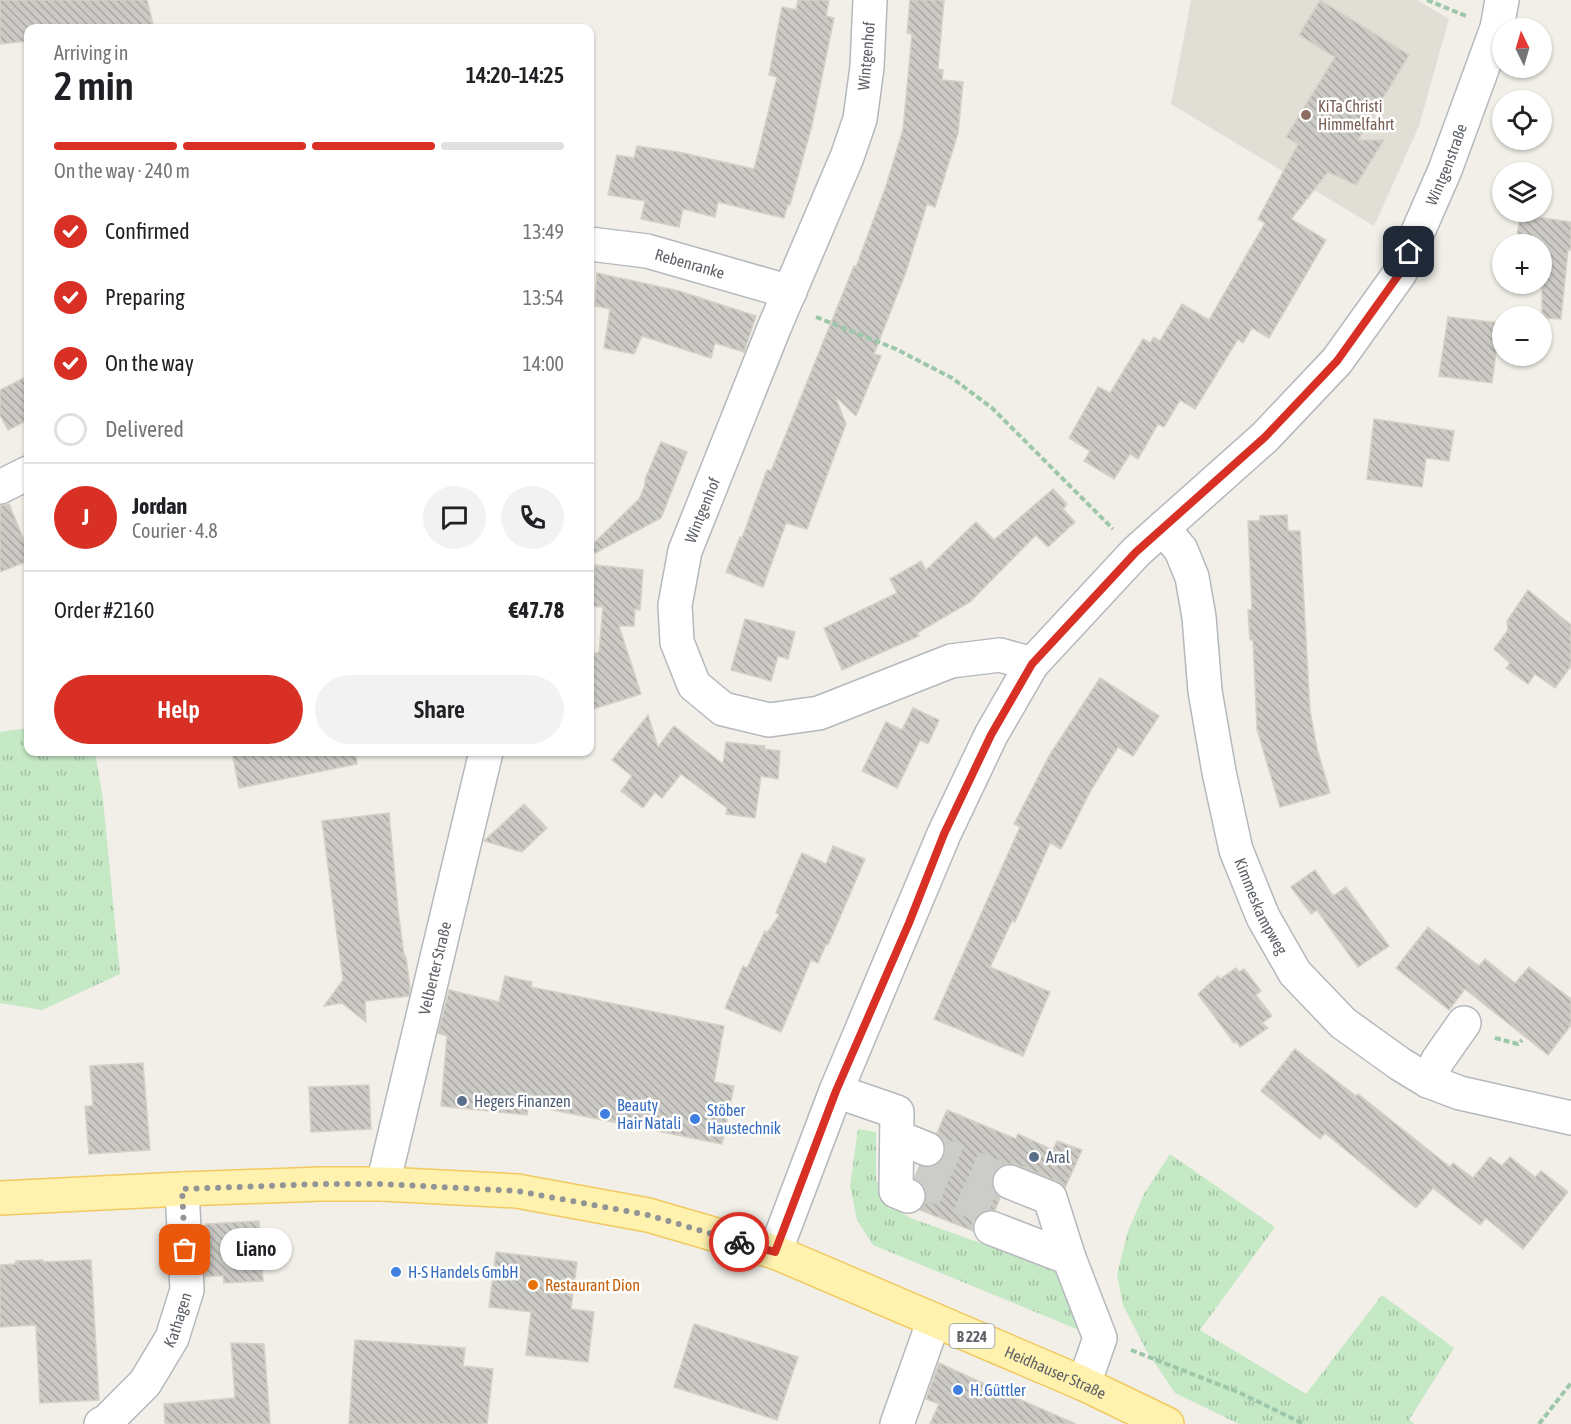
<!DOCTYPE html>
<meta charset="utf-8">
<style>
body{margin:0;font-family:"Asap Condensed",sans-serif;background:#f2f2f2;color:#202124;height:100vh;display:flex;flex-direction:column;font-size:22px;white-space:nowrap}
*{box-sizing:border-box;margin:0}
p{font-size:20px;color:#757577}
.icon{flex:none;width:33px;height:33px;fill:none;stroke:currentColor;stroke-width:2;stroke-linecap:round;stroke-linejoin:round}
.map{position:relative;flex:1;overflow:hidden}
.sheet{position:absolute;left:24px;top:24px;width:570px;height:732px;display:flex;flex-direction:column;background:#fff;border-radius:12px;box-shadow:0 2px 4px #0004}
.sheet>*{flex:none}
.needle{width:39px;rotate:355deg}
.buttons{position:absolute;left:1492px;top:18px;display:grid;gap:12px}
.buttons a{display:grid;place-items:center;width:60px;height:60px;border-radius:50%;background:#fff;box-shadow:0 2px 4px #0004;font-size:30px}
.pin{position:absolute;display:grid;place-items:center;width:51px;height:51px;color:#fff;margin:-26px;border-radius:12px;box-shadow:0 3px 9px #0006}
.courier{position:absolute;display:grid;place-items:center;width:60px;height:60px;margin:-30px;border:4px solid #d93025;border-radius:50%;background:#fff;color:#222;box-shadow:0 2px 8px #0007}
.bubble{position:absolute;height:42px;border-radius:21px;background:#fff;box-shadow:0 2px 4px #0004;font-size:20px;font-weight:600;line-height:42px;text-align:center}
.head em{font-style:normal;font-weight:600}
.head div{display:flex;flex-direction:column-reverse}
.head{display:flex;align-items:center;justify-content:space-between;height:102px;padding:0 30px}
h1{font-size:39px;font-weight:600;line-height:45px}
.bar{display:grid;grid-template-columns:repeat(4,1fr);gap:9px 6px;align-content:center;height:72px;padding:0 30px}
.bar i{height:8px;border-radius:4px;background:#e0e0e0}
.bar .active{background:#d93025}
.bar p{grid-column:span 4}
.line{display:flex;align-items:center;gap:15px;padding:0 30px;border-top:2px solid #e0e0e0}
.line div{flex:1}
.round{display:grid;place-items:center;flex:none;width:63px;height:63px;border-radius:32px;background:#f2f2f2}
ol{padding:0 30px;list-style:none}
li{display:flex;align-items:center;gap:18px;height:66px}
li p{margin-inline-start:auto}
li .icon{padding:6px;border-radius:50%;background:#d93025;color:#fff;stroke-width:4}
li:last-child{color:#757577}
li i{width:33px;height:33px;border:3px solid #e0e0e0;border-radius:50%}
.action{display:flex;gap:12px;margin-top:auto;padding:12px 30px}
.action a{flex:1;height:69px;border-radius:36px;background:#d93025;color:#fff;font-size:24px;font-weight:600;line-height:69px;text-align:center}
.action a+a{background:#f2f2f2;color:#202124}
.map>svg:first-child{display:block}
.education{fill:#e1ded6}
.grass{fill:url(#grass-tufts)}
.building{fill:url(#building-back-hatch);stroke:#d6d1c6;stroke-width:1.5}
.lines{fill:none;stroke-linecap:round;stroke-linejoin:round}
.minor-tunnel{stroke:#ccccc8;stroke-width:33;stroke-dasharray:33 16;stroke-linecap:butt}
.minor-casing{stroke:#b5b8bc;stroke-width:36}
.major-casing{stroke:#f2c960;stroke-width:36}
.path{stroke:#9cc7a9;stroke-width:4;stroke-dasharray:6 3;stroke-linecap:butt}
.minor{stroke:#fff;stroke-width:33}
.major{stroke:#fff2af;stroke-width:33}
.done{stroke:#929495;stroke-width:6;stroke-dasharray:0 10.8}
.route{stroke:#d93025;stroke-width:8}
.education-dot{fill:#8d6e63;stroke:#fff;stroke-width:2}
.service-dot{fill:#5c6f8a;stroke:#fff;stroke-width:2}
.shop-dot{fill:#3f7fe0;stroke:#fff;stroke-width:2}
.food-dot{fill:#e8710a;stroke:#fff;stroke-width:2}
.labels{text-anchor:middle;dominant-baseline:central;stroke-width:5;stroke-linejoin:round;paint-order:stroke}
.shield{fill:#fff;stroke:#8f9295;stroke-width:1.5}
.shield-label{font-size:15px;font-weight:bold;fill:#5f6368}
.street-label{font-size:16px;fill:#5f6368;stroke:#fff}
.education-label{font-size:16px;fill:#785e54;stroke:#fff;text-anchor:start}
.service-label{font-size:16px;fill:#4e5e75;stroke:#fff;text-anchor:start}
.shop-label{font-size:16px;fill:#366cbe;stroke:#fff;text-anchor:start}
.food-label{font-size:16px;fill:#c56008;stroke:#fff;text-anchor:start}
</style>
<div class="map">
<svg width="1571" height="1424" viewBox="0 0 1571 1424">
<defs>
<pattern id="grass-tufts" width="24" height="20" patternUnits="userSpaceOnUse" patternTransform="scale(1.5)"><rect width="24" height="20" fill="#c5e8c5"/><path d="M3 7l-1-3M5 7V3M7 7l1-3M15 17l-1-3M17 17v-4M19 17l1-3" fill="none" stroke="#a3c0a4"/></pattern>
<pattern id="building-back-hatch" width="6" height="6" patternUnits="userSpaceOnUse" patternTransform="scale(1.5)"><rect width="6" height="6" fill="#cccac5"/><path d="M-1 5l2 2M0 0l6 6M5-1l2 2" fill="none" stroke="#a9a8a4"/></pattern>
</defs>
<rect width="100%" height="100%" fill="#f1efe8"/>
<path class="education" d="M1191 0H1417L1449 19 1419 126 1374 226 1171 104Z"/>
<g class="grass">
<path d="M28 728V752H95L103 799 120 974 42 1010 0 1003V732Z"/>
<path d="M858 1129 876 1132V1180L888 1203 910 1218 1060 1271 1091 1335 873 1245 857 1220 850 1186Z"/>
<path d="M1170 1154 1275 1227 1200 1330 1306 1394 1382 1295 1454 1348 1409 1420 1415 1424H1239L1175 1393 1146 1350 1123 1305 1117 1275 1128 1231 1144 1194Z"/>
</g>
<g class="building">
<path d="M0 0H147L154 28H28V41L0 44Z"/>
<path d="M798 0H829L826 16 834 18 812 125 790 205 788 204 784 218 718 202 715 217 683 209 679 227 641 219 645 201 608 195 617 155 634 158 637 146 679 152 754 169 777 77 769 75 782 7 796 10Z"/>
<path d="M910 0H944L938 69 943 70 942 80 963 82 958 133 935 207 927 204 906 272 874 354 881 356 856 416 835 396 846 424 807 529 786 523 763 587 726 572 740 537 742 538 767 470 771 471 854 266 856 267 886 186 903 129 912 34 907 33Z"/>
<path d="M1320 0 1409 55 1358 140H1384L1356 185 1328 172 1291 219 1326 240 1269 338 1252 328 1243 343 1238 339 1195 409 1180 400 1164 427 1158 424 1138 459 1130 454 1114 479 1084 461 1090 451 1069 438 1098 387 1110 393 1143 339 1150 343 1154 337 1160 341 1182 304 1209 320 1265 223 1258 219 1298 144 1286 137 1335 57 1299 35Z"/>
<path d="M1520 215 1571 222V250H1568L1561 319 1542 318V244H1516Z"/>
<path d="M597 273 679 291 756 316 744 352 715 343 711 358 642 336 634 354 604 348 610 309 595 306Z"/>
<path d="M1448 317 1500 323 1492 383 1439 376Z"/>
<path d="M28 376V420L8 430 0 415V390Z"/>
<path d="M1374 419 1454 431 1449 461 1426 458 1422 487 1367 479Z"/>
<path d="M661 442 687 452 661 518 595 553 590 547 639 499 645 485V479Z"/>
<path d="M1053 489 1067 504 1063 509 1075 522 1048 547 1036 535 970 602 917 633 919 636 842 670 824 628 897 593 890 579 921 561 926 570 976 522 994 540Z"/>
<path d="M9 504 28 550V561L0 572V506Z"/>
<path d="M1287 515 1288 531H1300L1310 711 1317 749 1330 793 1280 807 1257 729 1253 640H1250L1248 610H1252L1248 521H1260V516Z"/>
<path d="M595 565 643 570 640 610 635 609 634 626H619L641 694 590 710V655L599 652 603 607 590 606V585L593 583Z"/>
<path d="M1528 590 1571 625V666L1555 688 1535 674 1528 684 1506 668 1510 663 1494 649 1508 630 1507 621Z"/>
<path d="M745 619 795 632 788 659 778 656 771 681 731 670Z"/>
<path d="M1100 678 1159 716 1133 756 1118 747 1091 790 1061 849 1050 843 1015 922 1012 921 990 967 1050 992 1023 1056 934 1019 1020 827 1014 824 1049 756Z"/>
<path d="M913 708 939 720 928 744 920 740 897 788 862 771 886 722 902 730Z"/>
<path d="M648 715 658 747 674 726 723 764 726 742 765 746 764 749 780 751 778 779 761 776 755 818 726 814 727 808 681 774 662 798 655 792 643 808 621 791 632 776 612 760Z"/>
<path d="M232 752H356L357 764 239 788Z"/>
<path d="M524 804 547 828 522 852 484 841Z"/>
<path d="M389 813 398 910 404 955 406 957 410 988 409 996 365 1001 366 1022 342 1003 324 1006 343 980 322 821Z"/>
<path d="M833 846 865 859 828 945 826 944 818 963 811 960 781 1032 725 1008 743 966 747 968 765 931 767 933 779 915 776 912 802 853 826 864Z"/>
<path d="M1315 870 1333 896 1346 887 1389 946 1358 967 1317 910 1311 914 1291 887Z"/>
<path d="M1428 927 1479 966 1485 959 1515 983 1529 967 1571 999V1025L1548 1055 1465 989 1449 1010 1396 968Z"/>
<path d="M1236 968 1239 972 1244 969 1261 991 1256 995 1272 1016 1262 1023 1268 1028 1240 1047 1236 1041 1234 1043 1198 994 1218 976 1220 979Z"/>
<path d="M505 976 532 982 531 987 724 1026 714 1082 734 1086 722 1144 528 1105 527 1115 441 1106 447 1036 438 1033 449 990 499 1002Z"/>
<path d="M1295 1049 1356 1096 1358 1094 1450 1167 1453 1163 1473 1178 1490 1157 1502 1166 1510 1157 1535 1177 1541 1171 1568 1192 1523 1249 1486 1218 1480 1225 1433 1188 1416 1208 1325 1133 1320 1139 1261 1091Z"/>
<path d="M143 1063 150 1150 89 1154 85 1106H93L90 1066Z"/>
<path d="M369 1085 371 1129 311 1132 309 1087Z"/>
<path d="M947 1110 1016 1139 1018 1134 1053 1150 1057 1141 1082 1150 1065 1188 1057 1181 1017 1165 1007 1164 998 1168 992 1176V1185L995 1193 1000 1198 995 1210H988L979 1214 973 1222V1231L920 1210 925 1203 926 1193 923 1185 916 1179 922 1167H930L938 1164 944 1156 945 1146 942 1138 937 1133Z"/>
<path d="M259 1221 263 1281 224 1283 223 1276H205L203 1229 206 1224Z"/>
<path d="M496 1252 577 1262 571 1309 594 1312 588 1362 526 1355 531 1312 489 1307Z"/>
<path d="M43 1260V1262L91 1260 99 1400 40 1403 36 1325 0 1327V1265L15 1264 16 1261Z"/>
<path d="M694 1324 798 1357 777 1420 674 1387Z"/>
<path d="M355 1340 465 1348 463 1366 493 1369 487 1424H349Z"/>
<path d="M231 1343 264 1344 270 1424H165L164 1404 235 1398Z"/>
<path d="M939 1363 989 1386 1076 1424H930L939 1404 926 1399Z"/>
</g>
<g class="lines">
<g class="minor-tunnel">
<path d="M927 1149 1010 1182"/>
<path d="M914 1178 998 1212"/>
</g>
<defs>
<g id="minor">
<path d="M870 0 867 67 860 119 847 157 774 328 685 551 675 605 677 642 694 685 723 709 769 720 819 713 951 661 1000 655 1032 664"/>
<path id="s1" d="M590 244 647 251 790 292"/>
<path d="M0 487 28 473"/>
<path id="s2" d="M1163 528 1181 550 1192 577 1199 617 1205 691 1219 772 1236 850 1263 917 1295 973 1343 1023 1400 1064 1428 1081 1460 1093 1571 1118"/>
<path d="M1428 1081 1438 1060 1464 1023"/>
<path d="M836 1091 897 1112 896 1191 908 1196"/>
<path d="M897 1137 927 1149"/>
<path d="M1010 1182 1050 1198 1069 1258"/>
<path id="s3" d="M383 1184 486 752"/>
<path d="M991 1228 1069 1258 1100 1338 1084 1384"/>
<path id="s4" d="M775 1252 836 1091 944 834 991 735 1032 664 1136 552 1265 437 1337 361 1400 273 1445 170 1497 28 1502 0"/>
<path id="s5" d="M101 1424 107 1421 145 1383 172 1338 187 1290 182 1189"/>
<path d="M897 1424 934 1320"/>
</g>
<g id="major">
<path id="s6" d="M0 1198 182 1189 320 1184H383L517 1191 648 1215 775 1252 1084 1384 1167 1424"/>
</g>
</defs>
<use href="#minor" class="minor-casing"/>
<use href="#major" class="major-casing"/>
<g class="path">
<path d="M1427 0 1466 16"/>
<path d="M816 317 896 349 952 378 992 408 1113 529"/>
<path d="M1495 1038 1518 1044 1522 1040"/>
<path d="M1131 1350 1238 1392 1304 1424"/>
<path d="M1539 1424 1571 1383"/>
</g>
<use href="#minor" class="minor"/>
<use href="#major" class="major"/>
</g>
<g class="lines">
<path class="done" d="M185 1250 182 1189 320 1184H383L517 1191 648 1215 739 1242"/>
<path class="route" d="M739 1242 775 1252 836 1091 909 923 944 834 991 735 1032 664 1136 552 1265 437 1337 361 1400 273 1409 252"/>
</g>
<circle class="education-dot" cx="1306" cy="115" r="6"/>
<g class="service-dot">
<circle cx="462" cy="1101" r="6"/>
<circle cx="1034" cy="1157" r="6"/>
</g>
<g class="shop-dot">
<circle cx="605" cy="1114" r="6"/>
<circle cx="695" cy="1119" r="6"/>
<circle cx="396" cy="1272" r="6"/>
<circle cx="958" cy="1390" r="6"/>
</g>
<circle class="food-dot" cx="533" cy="1285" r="6"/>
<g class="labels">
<rect class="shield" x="949.5" y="1324" width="45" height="24" rx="4.5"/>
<g class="shield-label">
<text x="972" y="1336">B 224</text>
</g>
<g class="street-label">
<text transform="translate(866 56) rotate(-85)">Wintgenhof</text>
<text stroke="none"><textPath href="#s4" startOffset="1299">Wintgenstraße</textPath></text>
<text stroke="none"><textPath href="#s1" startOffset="102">Rebenranke</textPath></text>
<text transform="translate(702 510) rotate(-68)">Wintgenhof</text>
<text stroke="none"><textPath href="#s2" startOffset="396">Kimmeskampweg</textPath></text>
<text stroke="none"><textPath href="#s3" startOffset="222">Velberter Straße</textPath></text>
<text stroke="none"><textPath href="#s5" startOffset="132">Kathagen</textPath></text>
<text stroke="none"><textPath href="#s6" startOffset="1088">Heidhauser Straße</textPath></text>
</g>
<g class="education-label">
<text x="1318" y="106">KiTa Christi<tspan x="1318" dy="18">Himmelfahrt</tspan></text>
</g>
<g class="service-label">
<text x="474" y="1101">Hegers Finanzen</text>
<text x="1046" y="1157">Aral</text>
</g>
<g class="shop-label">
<text x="617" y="1105">Beauty<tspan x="617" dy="18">Hair Natali</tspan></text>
<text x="707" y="1110">Stöber<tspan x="707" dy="18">Haustechnik</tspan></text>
<text x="408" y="1272">H-S Handels GmbH</text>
<text x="970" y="1390">H. Güttler</text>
</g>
<g class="food-label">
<text x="545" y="1285">Restaurant Dion</text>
</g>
</g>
</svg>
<div class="buttons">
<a><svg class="needle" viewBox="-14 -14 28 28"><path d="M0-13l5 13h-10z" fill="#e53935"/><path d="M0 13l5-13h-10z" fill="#757577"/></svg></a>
<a><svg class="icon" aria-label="locate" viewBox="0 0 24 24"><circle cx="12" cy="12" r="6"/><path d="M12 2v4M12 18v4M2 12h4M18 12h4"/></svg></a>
<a><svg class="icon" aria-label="layers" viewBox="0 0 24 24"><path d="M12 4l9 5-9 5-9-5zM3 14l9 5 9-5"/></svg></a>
<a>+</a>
<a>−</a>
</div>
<div class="pin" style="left:185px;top:1250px;background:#ea580c"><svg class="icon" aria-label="bag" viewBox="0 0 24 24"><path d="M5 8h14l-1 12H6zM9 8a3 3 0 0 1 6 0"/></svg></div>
<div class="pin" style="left:1409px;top:252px;background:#1f2937"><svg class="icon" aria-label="home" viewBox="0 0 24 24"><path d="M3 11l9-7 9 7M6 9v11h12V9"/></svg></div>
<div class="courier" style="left:739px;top:1242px"><svg class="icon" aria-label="bike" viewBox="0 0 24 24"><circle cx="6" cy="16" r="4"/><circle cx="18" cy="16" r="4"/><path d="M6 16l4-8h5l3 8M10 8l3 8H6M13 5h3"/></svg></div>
<div class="bubble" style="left:220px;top:1228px;width:72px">Liano</div>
<section class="sheet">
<div class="head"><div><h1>2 min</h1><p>Arriving in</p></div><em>14:20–14:25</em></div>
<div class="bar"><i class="active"></i><i class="active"></i><i class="active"></i><i></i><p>On the way · 240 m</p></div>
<ol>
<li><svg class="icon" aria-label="check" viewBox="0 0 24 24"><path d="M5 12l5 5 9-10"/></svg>Confirmed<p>13:49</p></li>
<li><svg class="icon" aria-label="check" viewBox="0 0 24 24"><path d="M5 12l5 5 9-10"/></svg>Preparing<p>13:54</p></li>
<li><svg class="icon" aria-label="check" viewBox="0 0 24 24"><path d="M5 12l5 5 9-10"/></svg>On the way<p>14:00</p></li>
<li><i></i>Delivered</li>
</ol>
<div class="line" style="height:108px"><b class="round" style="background:#d93025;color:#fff">J</b><div><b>Jordan</b><p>Courier · 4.8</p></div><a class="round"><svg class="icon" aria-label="chat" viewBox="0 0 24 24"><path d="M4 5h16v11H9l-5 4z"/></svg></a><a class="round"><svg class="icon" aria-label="phone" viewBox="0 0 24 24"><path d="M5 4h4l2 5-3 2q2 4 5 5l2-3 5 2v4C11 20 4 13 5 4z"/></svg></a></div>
<div class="line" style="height:78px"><div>Order #2160</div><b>€47.78</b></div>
<div class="action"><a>Help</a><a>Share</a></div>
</section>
</div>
